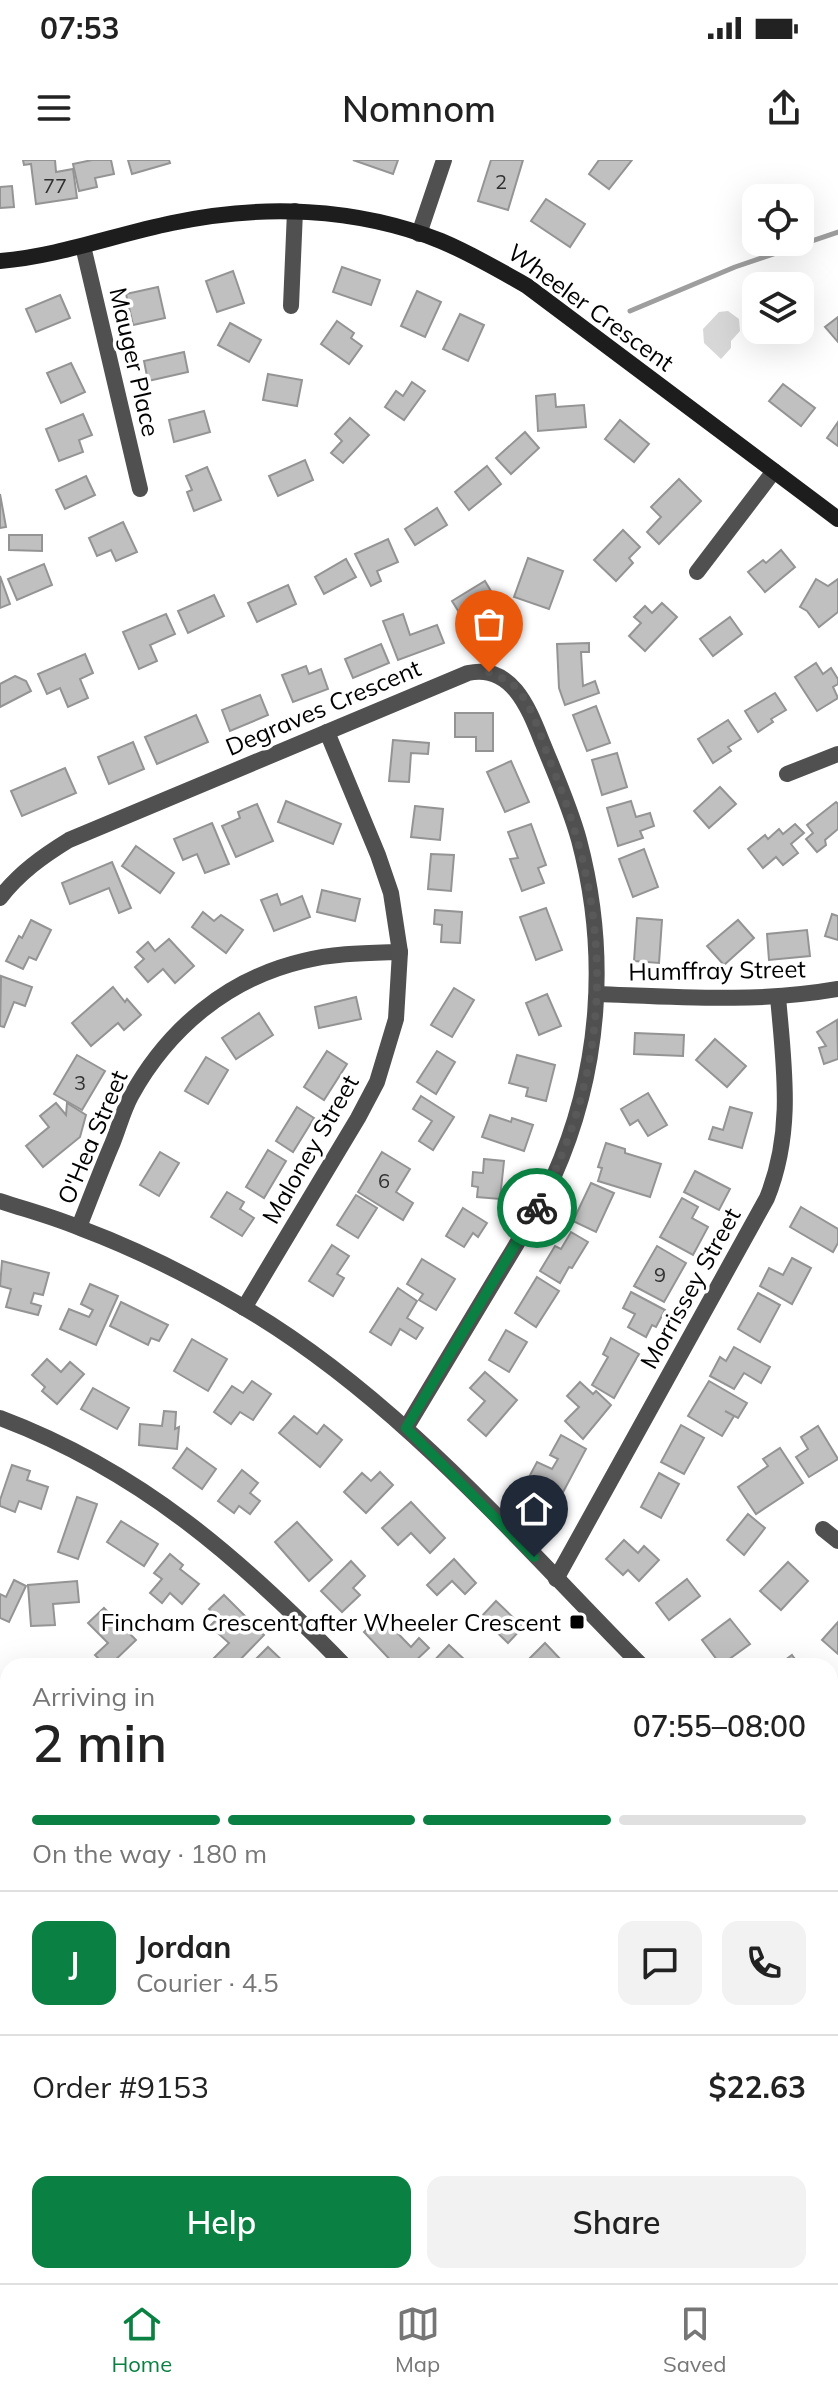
<!DOCTYPE html>
<meta charset="utf-8">
<style>
body{margin:0;font-family:Mulish,sans-serif;background:#f2f2f2;color:#222;height:100vh;display:flex;flex-direction:column;font-size:30px;white-space:nowrap}
*{box-sizing:border-box;margin:0}
p{font-size:26px;color:#767676}
.icon{flex:none;width:44px;height:44px;fill:none;stroke:currentColor;stroke-width:2;stroke-linecap:round;stroke-linejoin:round}
.map{position:relative;flex:1;overflow:hidden}
.details{position:absolute;left:0px;top:1498px;width:838px;height:626px;display:flex;flex-direction:column;background:#fff;border-radius:24px 24px 0 0;box-shadow:0 8px 32px #0002}
.details>*{flex:none}
.controls{position:absolute;left:742px;top:24px;display:grid;gap:16px}
.controls a{display:grid;place-items:center;width:72px;height:72px;border-radius:16px;background:#fff;box-shadow:0 8px 32px #0002;font-size:40px}
.pin{position:absolute;display:grid;place-items:center;width:68px;height:68px;color:#fff;margin:-82px -34px;border-radius:50% 50% 50% 0;rotate:-45deg;box-shadow:0 0 8px #0007}
.pin .icon{rotate:45deg}
.courier{position:absolute;display:grid;place-items:center;width:80px;height:80px;margin:-40px;border:6px solid #0b8043;border-radius:50%;background:#fff;color:#222;box-shadow:0 2px 10px #0007}
.overview em{font-style:normal;font-weight:600}
.overview div{display:flex;flex-direction:column-reverse}
.overview{display:flex;align-items:center;justify-content:space-between;height:136px;padding:0 32px}
h1{font-size:52px;font-weight:600;line-height:60px}
.bar{display:grid;grid-template-columns:repeat(4,1fr);gap:12px 8px;align-content:center;height:96px;padding:0 32px}
.bar i{height:10px;border-radius:6px;background:#e0e0e0}
.bar .current{background:#0b8043}
.bar p{grid-column:span 4}
.line{display:flex;align-items:center;gap:20px;padding:0 32px;border-top:2px solid #e0e0e0}
.line div{flex:1}
.round{display:grid;place-items:center;flex:none;width:84px;height:84px;border-radius:16px;background:#f2f2f2}
.primary-button{display:flex;gap:16px;margin-top:auto;padding:16px 32px}
.primary-button a{flex:1;height:92px;border-radius:16px;background:#0b8043;color:#fff;font-size:32px;font-weight:600;line-height:92px;text-align:center}
.primary-button a+a{background:#f2f2f2;color:#222}
.status{display:flex;justify-content:space-between;align-items:center;height:56px;padding:0 40px;background:#fff;direction:ltr}
.status svg{height:22px;fill:currentColor}
header{display:flex;justify-content:space-between;align-items:center;height:104px;padding:0 32px;background:#fff;font-size:36px;font-weight:600}
.tabs{display:flex;justify-content:space-around;align-items:center;height:112px;border-top:2px solid #e0e0e0;background:#fff;font-size:22px;color:#767676}
.tabs a{display:grid;justify-items:center;gap:4px}
.tabs .current{color:#0b8043}
.map>svg:first-child{display:block}
.green{fill:#d7d7d7}
.lines{fill:none;stroke-linecap:round;stroke-linejoin:round}
.stream{stroke:#9e9e9e;stroke-width:5}
.building{fill:#c0c0c0;stroke:#949494;stroke-width:2}
.street{stroke:#505050;stroke-width:16}
.secondary{stroke:#1d1d1d;stroke-width:16}
.done{stroke:#595959;stroke-width:8;stroke-dasharray:0 14.4}
.route{stroke:#0b8043;stroke-width:10}
.poi-dot{fill:#000;stroke:#fff;stroke-width:3}
.labels{text-anchor:middle;dominant-baseline:central;stroke-width:7;stroke-linejoin:round;paint-order:stroke}
.number-label{font-size:20px;fill:#303030}
.street-label{font-size:24px;fill:#000;stroke:#fff}
.poi-label{font-size:24px;fill:#000;stroke:#fff;text-anchor:end}
</style>
<div class="status"><b>07:53</b><svg viewBox="0 0 49 12"><path d="M0 12V9h3v3zM5 12V6h3v6zM10 12V3h3v9zM15 12V0h3v12zM26 1h20v11H26zM47 4h2v5h-2z"/></svg></div>
<header><svg class="icon" aria-label="menu" viewBox="0 0 24 24"><path d="M4 6h16M4 12h16M4 18h16"/></svg>Nomnom<svg class="icon" aria-label="share" viewBox="0 0 24 24"><path d="M12 15V3M7 8l5-5 5 5M5 13v7h14v-7"/></svg></header>
<div class="map">
<svg width="838" height="2123" viewBox="0 0 838 2123">
<rect width="100%" height="100%" fill="#fff"/>
<g class="green">
<path d="M728 151 739 159 740 171 731 181V188L721 199 704 183 703 169 719 152Z"/>
<path d="M0 1842 8 1846V2116H273L265 2123H0Z"/>
<path d="M703 2116H764L770 2123H709Z"/>
</g>
<g class="lines">
<g class="stream">
<path d="M630 151 735 107 838 72"/>
<path d="M830 1798 838 1804"/>
<path d="M458 2123 466 2116"/>
</g>
</g>
<g class="building">
<path d="M23 0H55L56 12 73 9 77 38 36 44 31 4 24 5Z"/>
<path d="M92 0H111L114 14 95 18 97 27 79 31 73 4Z"/>
<path d="M128 0H169L170 3 132 14Z"/>
<path d="M353 0H398L393 14Z"/>
<path d="M491 0H523L508 50 478 41Z"/>
<path d="M599 0H632L609 29 589 14Z"/>
<path d="M12 26 14 47 0 48V27Z"/>
<path d="M546 39 585 64 570 87 531 61Z"/>
<path d="M342 107 380 120 371 145 333 132Z"/>
<path d="M233 111 244 143 217 152 206 121Z"/>
<path d="M158 127 165 158 133 165 126 134Z"/>
<path d="M417 131 441 142 425 177 401 166Z"/>
<path d="M60 135 70 158 36 172 26 149Z"/>
<path d="M460 154 484 165 468 201 443 189Z"/>
<path d="M838 157V182L825 167Z"/>
<path d="M337 161 354 173 351 178 362 186 349 204 321 184Z"/>
<path d="M230 163 261 180 249 202 218 185Z"/>
<path d="M184 192 188 212 148 221 144 201Z"/>
<path d="M71 203 85 232 61 243 47 213Z"/>
<path d="M268 214 302 220 297 246 263 240Z"/>
<path d="M412 222 425 231 404 260 385 247 396 231 403 236Z"/>
<path d="M783 224 815 248 801 266 769 241Z"/>
<path d="M555 234 556 247 584 245 586 267 538 271 536 236Z"/>
<path d="M204 251 210 272 174 282 169 260Z"/>
<path d="M83 254 92 275 79 280 83 292 59 301 46 269Z"/>
<path d="M350 258 369 275 343 303 331 293 342 281 335 274Z"/>
<path d="M620 260 649 284 634 302 605 279Z"/>
<path d="M838 262V286L827 278Z"/>
<path d="M525 272 539 288 511 314 496 298Z"/>
<path d="M305 300 313 320 278 336 269 316Z"/>
<path d="M487 306 501 324 469 350 455 332Z"/>
<path d="M207 307 221 340 194 351 187 332 192 330 186 316Z"/>
<path d="M86 316 95 335 65 349 56 330Z"/>
<path d="M679 319 701 341 659 384 647 372 661 357 651 347Z"/>
<path d="M0 334 6 367 0 368Z"/>
<path d="M437 348 447 365 415 385 405 369Z"/>
<path d="M123 362 137 392 116 401 111 390 97 396 89 378Z"/>
<path d="M623 370 640 387 629 398 633 403 616 421 594 400Z"/>
<path d="M9 375H42V391L9 390Z"/>
<path d="M388 379 398 402 377 411 381 421 371 426 355 394Z"/>
<path d="M781 390 795 407 765 432 748 412 763 400 766 403Z"/>
<path d="M528 398 563 411 549 449 514 437Z"/>
<path d="M346 399 356 417 324 434 315 417Z"/>
<path d="M44 404 52 425 17 440 8 419Z"/>
<path d="M0 416 10 444 0 448Z"/>
<path d="M816 419 828 426 838 419V452L819 467 807 451 800 447Z"/>
<path d="M485 421 498 443 465 462 452 441Z"/>
<path d="M288 425 296 444 257 462 248 443Z"/>
<path d="M214 435 224 456 188 473 178 451Z"/>
<path d="M662 443 677 457 645 491 629 476 641 463 634 457 645 446 652 453Z"/>
<path d="M166 454 175 474 150 485 157 501 139 509 123 472Z"/>
<path d="M403 454 410 475 437 465 444 483 398 500 383 461Z"/>
<path d="M730 457 742 474 713 496 700 479Z"/>
<path d="M589 483V492H581L583 526 595 521 599 533 565 545 559 528 557 484Z"/>
<path d="M381 484 389 503 353 518 345 499Z"/>
<path d="M85 494 93 513 80 519 88 538 68 547 60 528 47 534 38 514Z"/>
<path d="M816 503 823 514 831 508 838 519V524L833 527 838 538 817 551 795 517Z"/>
<path d="M306 506 309 514 321 509 328 529 293 542 282 515Z"/>
<path d="M15 516 26 521 31 531 0 547V524Z"/>
<path d="M775 533 786 550 771 559 773 562 758 572 745 551Z"/>
<path d="M260 535 268 555 230 571 222 550Z"/>
<path d="M596 546 610 583 587 591 573 555Z"/>
<path d="M455 553H493V591H476V577H455Z"/>
<path d="M196 555 208 582 157 604 145 577Z"/>
<path d="M728 560 741 579 728 587 731 591 713 603 698 579Z"/>
<path d="M393 580 429 583 428 594 411 593 409 622 389 621Z"/>
<path d="M133 582 144 609 109 624 98 597Z"/>
<path d="M617 593 627 627 602 635 592 600Z"/>
<path d="M511 601 529 642 505 652 487 612Z"/>
<path d="M65 608 76 633 22 656 11 631Z"/>
<path d="M720 627 736 644 709 668 694 651Z"/>
<path d="M286 641 341 664 333 684 278 662Z"/>
<path d="M631 641 636 657 650 653 654 666 640 671 643 678 618 686 607 648Z"/>
<path d="M836 642 838 644V669L825 680 826 685 817 692 806 679 813 673 807 665Z"/>
<path d="M257 644 273 681 236 697 222 666 240 658 238 652Z"/>
<path d="M415 646 443 649 440 680 411 677Z"/>
<path d="M212 663 229 704 205 713 197 694 183 700 174 679Z"/>
<path d="M531 664 546 705 538 708 544 723 522 731 510 699 518 698 508 672Z"/>
<path d="M795 664 804 673 791 684 798 693 783 705 776 697 763 708 748 689 765 675 768 679 779 669 783 674Z"/>
<path d="M136 686 174 713 160 733 122 706Z"/>
<path d="M644 689 658 727 633 737 619 699Z"/>
<path d="M431 694 454 695 451 731 428 729Z"/>
<path d="M112 702 131 748 119 753 109 728 70 744 62 723Z"/>
<path d="M322 730 360 739 355 761 317 752Z"/>
<path d="M277 734 281 745 302 736 310 757 274 771 261 740Z"/>
<path d="M546 748 562 790 536 800 520 757Z"/>
<path d="M435 750 462 752 460 783 441 782 442 765 434 764Z"/>
<path d="M203 752 214 761 221 755 243 770 226 793 192 767Z"/>
<path d="M832 754 838 756V780L825 776Z"/>
<path d="M637 758 662 760 659 803 634 801Z"/>
<path d="M31 760 51 770 36 800 29 797 23 809 6 801 19 776 22 778Z"/>
<path d="M738 760 754 778 724 805 707 786Z"/>
<path d="M807 770 810 796 769 800 767 774Z"/>
<path d="M169 779 194 806 175 823 163 809 148 822 135 807 144 799 137 792 148 782 155 791Z"/>
<path d="M1 816 32 827 25 846 14 842 4 867 0 866Z"/>
<path d="M113 827 125 842 127 839 141 855 124 870 118 863 91 886 72 863Z"/>
<path d="M454 828 474 840 452 877 431 865Z"/>
<path d="M547 834 561 866 539 875 526 843Z"/>
<path d="M356 837 361 859 319 868 315 847Z"/>
<path d="M259 853 273 875 236 899 222 878Z"/>
<path d="M837 860 838 899 824 904 819 888 826 886 817 872Z"/>
<path d="M635 873 684 875 683 896 634 894Z"/>
<path d="M715 879 746 906 727 927 696 900Z"/>
<path d="M327 891 347 904 324 940 304 927Z"/>
<path d="M437 891 455 902 436 934 417 922Z"/>
<path d="M77 895 105 911 82 950 54 934Z"/>
<path d="M517 895 555 905 546 941 526 936 528 928 509 923Z"/>
<path d="M206 897 228 910 208 944 185 931Z"/>
<path d="M648 933 667 965 648 976 638 960 630 965 621 949Z"/>
<path d="M421 936 454 957 433 990 419 981 432 961 413 949Z"/>
<path d="M56 943 66 955 67 943 86 955 80 977 43 1007 26 986 49 967 40 956Z"/>
<path d="M297 947 314 958 293 992 276 981Z"/>
<path d="M730 947 752 953 742 988 709 979 713 967 723 970Z"/>
<path d="M490 955 511 962 512 958 533 965 524 991 482 977Z"/>
<path d="M606 983 625 989V993L661 1004 650 1037 598 1021 602 1008 598 1007Z"/>
<path d="M268 990 286 1001 264 1038 246 1027Z"/>
<path d="M160 992 179 1003 159 1036 140 1025Z"/>
<path d="M382 992 410 1009 396 1032 413 1043 403 1060 358 1032Z"/>
<path d="M484 999 504 1001 500 1039 477 1037 478 1027 472 1026 473 1012 483 1013Z"/>
<path d="M695 1011 730 1029 719 1050 684 1032Z"/>
<path d="M591 1023 614 1033 596 1072 573 1061Z"/>
<path d="M227 1032 244 1042 240 1049 254 1058 242 1076 211 1057Z"/>
<path d="M356 1035 377 1048 358 1078 337 1065Z"/>
<path d="M682 1038 698 1047 692 1058 708 1067 693 1095 660 1077Z"/>
<path d="M801 1047 838 1069V1083L833 1092 790 1067Z"/>
<path d="M463 1048 487 1063 478 1077 473 1073 464 1087 446 1076Z"/>
<path d="M571 1072 588 1082 572 1108 569 1107 560 1123 540 1111 555 1086 561 1089Z"/>
<path d="M332 1085 349 1096 337 1114 344 1118 333 1136 309 1121Z"/>
<path d="M657 1086 686 1103 664 1142 634 1126Z"/>
<path d="M792 1098 811 1108 792 1144 760 1126 769 1108 783 1115Z"/>
<path d="M422 1099 455 1119 436 1150 419 1140 423 1134 407 1124Z"/>
<path d="M2 1101 49 1113 43 1135 34 1133 31 1143 41 1146 38 1155 6 1147 11 1129 0 1126Z"/>
<path d="M537 1117 559 1131 536 1167 515 1153Z"/>
<path d="M90 1124 118 1136 96 1185 60 1169 69 1149 89 1157 93 1150 81 1144Z"/>
<path d="M398 1128 417 1141 407 1158 423 1168 416 1179 400 1169 391 1185 370 1172Z"/>
<path d="M631 1132 665 1150 656 1167 652 1165 646 1177 628 1167 635 1154 623 1148Z"/>
<path d="M758 1133 780 1145 760 1182 738 1169Z"/>
<path d="M121 1142 168 1165 159 1181 151 1178 148 1185 110 1166Z"/>
<path d="M506 1170 527 1182 509 1212 489 1200Z"/>
<path d="M611 1178 639 1194 614 1238 592 1225 608 1197 603 1194Z"/>
<path d="M192 1179 227 1199 208 1231 174 1211Z"/>
<path d="M734 1187 770 1207 761 1223 744 1213 734 1229 710 1216 720 1197 726 1201Z"/>
<path d="M47 1199 61 1212 70 1202 84 1214 57 1244 42 1231 45 1227 32 1215Z"/>
<path d="M485 1212 517 1240 486 1276 468 1260 485 1241 470 1228Z"/>
<path d="M252 1221 271 1234 253 1260 240 1252 231 1264 214 1252 232 1226 243 1233Z"/>
<path d="M709 1221 747 1243 738 1258 725 1251 734 1256 722 1276 688 1256Z"/>
<path d="M580 1222 593 1234 596 1231 611 1245 583 1279 565 1261 579 1247 567 1236Z"/>
<path d="M93 1228 129 1248 117 1269 81 1249Z"/>
<path d="M164 1251 176 1252 175 1269 179 1267 177 1289 139 1285 140 1264 162 1266Z"/>
<path d="M294 1256 317 1274 324 1265 342 1280 320 1307 279 1273Z"/>
<path d="M681 1265 704 1278 684 1314 661 1302Z"/>
<path d="M818 1266 838 1299 809 1317 796 1297 808 1289 801 1277Z"/>
<path d="M561 1275 586 1289 561 1336 528 1319 537 1302 552 1309 558 1299 550 1295Z"/>
<path d="M187 1288 216 1309 202 1329 173 1308Z"/>
<path d="M780 1288 803 1323 756 1354 738 1327 768 1306 763 1299Z"/>
<path d="M12 1305 30 1311 27 1320 48 1327 41 1349 19 1341 15 1352 0 1346V1340Z"/>
<path d="M242 1310 258 1323 250 1333 260 1341 250 1354 239 1346 234 1353 218 1341Z"/>
<path d="M380 1312 393 1325 366 1353 344 1332 362 1313 371 1321Z"/>
<path d="M659 1313 679 1324 661 1358 641 1347Z"/>
<path d="M77 1337 97 1344 78 1399 58 1392Z"/>
<path d="M411 1342 445 1378 430 1393 411 1373 398 1385 382 1368Z"/>
<path d="M748 1354 765 1368 744 1395 727 1380Z"/>
<path d="M121 1361 158 1384 144 1406 107 1382Z"/>
<path d="M297 1362 332 1400 309 1421 275 1382Z"/>
<path d="M624 1380 638 1393 644 1386 659 1400 639 1421 628 1410 623 1415 606 1399Z"/>
<path d="M170 1394 183 1405 180 1409 199 1424 182 1444 170 1433 162 1443 150 1433 162 1419 154 1413Z"/>
<path d="M454 1399 476 1423 465 1434 452 1421 437 1435 427 1425Z"/>
<path d="M351 1401 365 1416 353 1428 360 1435 342 1452 321 1431Z"/>
<path d="M788 1402 808 1421 781 1450 760 1431Z"/>
<path d="M687 1419 700 1436 669 1460 656 1443Z"/>
<path d="M14 1420 26 1426 9 1462 0 1458V1434L6 1437Z"/>
<path d="M77 1421 79 1442 53 1444 55 1465 31 1466 28 1425Z"/>
<path d="M224 1435 264 1475 234 1506H220L213 1499 229 1483 210 1466 218 1458 209 1449Z"/>
<path d="M496 1441 523 1467 508 1483 481 1457Z"/>
<path d="M104 1448 136 1480 109 1506H106L95 1495 108 1483 88 1463Z"/>
<path d="M381 1456 411 1487 419 1478 429 1488 410 1506H396L364 1472Z"/>
<path d="M730 1459 750 1484 721 1505 702 1480Z"/>
<path d="M838 1462V1494L822 1480Z"/>
<path d="M545 1483 563 1502 559 1506H522Z"/>
<path d="M449 1485 467 1502 463 1506H429Z"/>
<path d="M268 1487 288 1506H253L251 1504Z"/>
<path d="M792 1495 800 1506H777Z"/>
<path d="M8 1519V1539L0 1532V1527Z"/>
<path d="M3 1695 8 1696V1745L0 1742V1704Z"/>
<path d="M592 2116H653L656 2119 652 2123H584Z"/>
</g>
<g class="lines">
<g class="street">
<path d="M419 74 444 0"/>
<path d="M83 86 140 329"/>
<path d="M291 146 295 51"/>
<path d="M697 412 774 311"/>
<path d="M787 614 838 594"/>
<path d="M0 738C19 713 43 696 69 680L468 513C513 503 530 552 543 584 556 616 570 647 579 680 609 793 601 911 553 1018 537 1052 516 1085 496 1118 466 1168 436 1218 406 1268"/>
<path d="M597 834C678 837 758 843 838 829"/>
<path d="M0 1041C27 1050 54 1057 80 1068 136 1089 192 1117 243 1147 398 1238 517 1380 642 1506"/>
<path d="M79 1067C90 1039 101 1010 113 982 119 967 123 951 131 936 168 869 227 819 303 801 334 793 368 793 400 792"/>
<path d="M244 1148 358 958 377 922 396 859 400 792 391 733 378 695 327 572"/>
<path d="M0 1258C141 1311 242 1400 345 1506"/>
<path d="M823 1369 838 1381"/>
<path d="M556 1419 767 1038C794 971 784 907 778 837"/>
<path d="M0 1652 8 1643"/>
</g>
<g class="secondary">
<path d="M0 101C59 96 114 75 172 63 261 44 356 47 441 81 472 94 499 110 527 126L838 359"/>
<path d="M830 1576 838 1568"/>
<path d="M830 1633V1650"/>
<path d="M830 1688 838 1692"/>
<path d="M0 1798 8 1801"/>
<path d="M338 2123 346 2116"/>
</g>
</g>
<g class="lines">
<path class="done" d="M489 512C496 516 505 519 511 523 533 542 541 579 551 604 614 756 615 901 537 1048"/>
<path class="route" d="M534 1397 406 1268 537 1048"/>
</g>
<rect class="poi-dot" x="569" y="1454" width="16" height="16" rx="4"/>
<g class="labels">
<g class="number-label">
<text x="501" y="21">2</text>
<text x="55" y="25">77</text>
<text x="80" y="922">3</text>
<text x="384" y="1020">6</text>
<text x="660" y="1114">9</text>
</g>
<g class="street-label">
<text transform="translate(591 147) rotate(36)">Wheeler Crescent</text>
<text transform="translate(135 202) rotate(77)">Mauger Place</text>
<text transform="translate(323 547) rotate(-23)">Degraves Crescent</text>
<text transform="translate(717 810) rotate(-1)">Humffray Street</text>
<text transform="translate(92 977) rotate(-67)">O'Hea Street</text>
<text transform="translate(310 989) rotate(-60)">Maloney Street</text>
<text transform="translate(690 1128) rotate(-61)">Morrissey Street</text>
</g>
<g class="poi-label">
<text x="561" y="1462">Fincham Crescent after Wheeler Crescent</text>
</g>
</g>
</svg>
<div class="controls">
<a><svg class="icon" aria-label="locate" viewBox="0 0 24 24"><circle cx="12" cy="12" r="6"/><path d="M12 2v4M12 18v4M2 12h4M18 12h4"/></svg></a>
<a><svg class="icon" aria-label="layers" viewBox="0 0 24 24"><path d="M12 4l9 5-9 5-9-5zM3 14l9 5 9-5"/></svg></a>
</div>
<div class="pin" style="left:489px;top:512px;background:#ea580c"><svg class="icon" aria-label="bag" viewBox="0 0 24 24"><path d="M5 8h14l-1 12H6zM9 8a3 3 0 0 1 6 0"/></svg></div>
<div class="pin" style="left:534px;top:1397px;background:#1f2937"><svg class="icon" aria-label="home" viewBox="0 0 24 24"><path d="M3 11l9-7 9 7M6 9v11h12V9"/></svg></div>
<div class="courier" style="left:537px;top:1048px"><svg class="icon" aria-label="bike" viewBox="0 0 24 24"><circle cx="6" cy="16" r="4"/><circle cx="18" cy="16" r="4"/><path d="M6 16l4-8h5l3 8M10 8l3 8H6M13 5h3"/></svg></div>
<section class="details">
<div class="overview"><div><h1>2 min</h1><p>Arriving in</p></div><em>07:55–08:00</em></div>
<div class="bar"><i class="current"></i><i class="current"></i><i class="current"></i><i></i><p>On the way · 180 m</p></div>
<div class="line" style="height:144px"><b class="round" style="background:#0b8043;color:#fff">J</b><div><b>Jordan</b><p>Courier · 4.5</p></div><a class="round"><svg class="icon" aria-label="chat" viewBox="0 0 24 24"><path d="M4 5h16v11H9l-5 4z"/></svg></a><a class="round"><svg class="icon" aria-label="phone" viewBox="0 0 24 24"><path d="M5 4h4l2 5-3 2q2 4 5 5l2-3 5 2v4C11 20 4 13 5 4z"/></svg></a></div>
<div class="line" style="height:104px"><div>Order #9153</div><b>$22.63</b></div>
<div class="primary-button"><a>Help</a><a>Share</a></div>
</section>
</div>
<nav class="tabs">
<a class="current"><svg class="icon" aria-label="home" viewBox="0 0 24 24"><path d="M3 11l9-7 9 7M6 9v11h12V9"/></svg>Home</a>
<a><svg class="icon" aria-label="map" viewBox="0 0 24 24"><path d="M3 6l6-2 6 2 6-2v14l-6 2-6-2-6 2zM9 4v14M15 6v14"/></svg>Map</a>
<a><svg class="icon" aria-label="saved" viewBox="0 0 24 24"><path d="M7 4h10v16l-5-4-5 4z"/></svg>Saved</a>
</nav>
